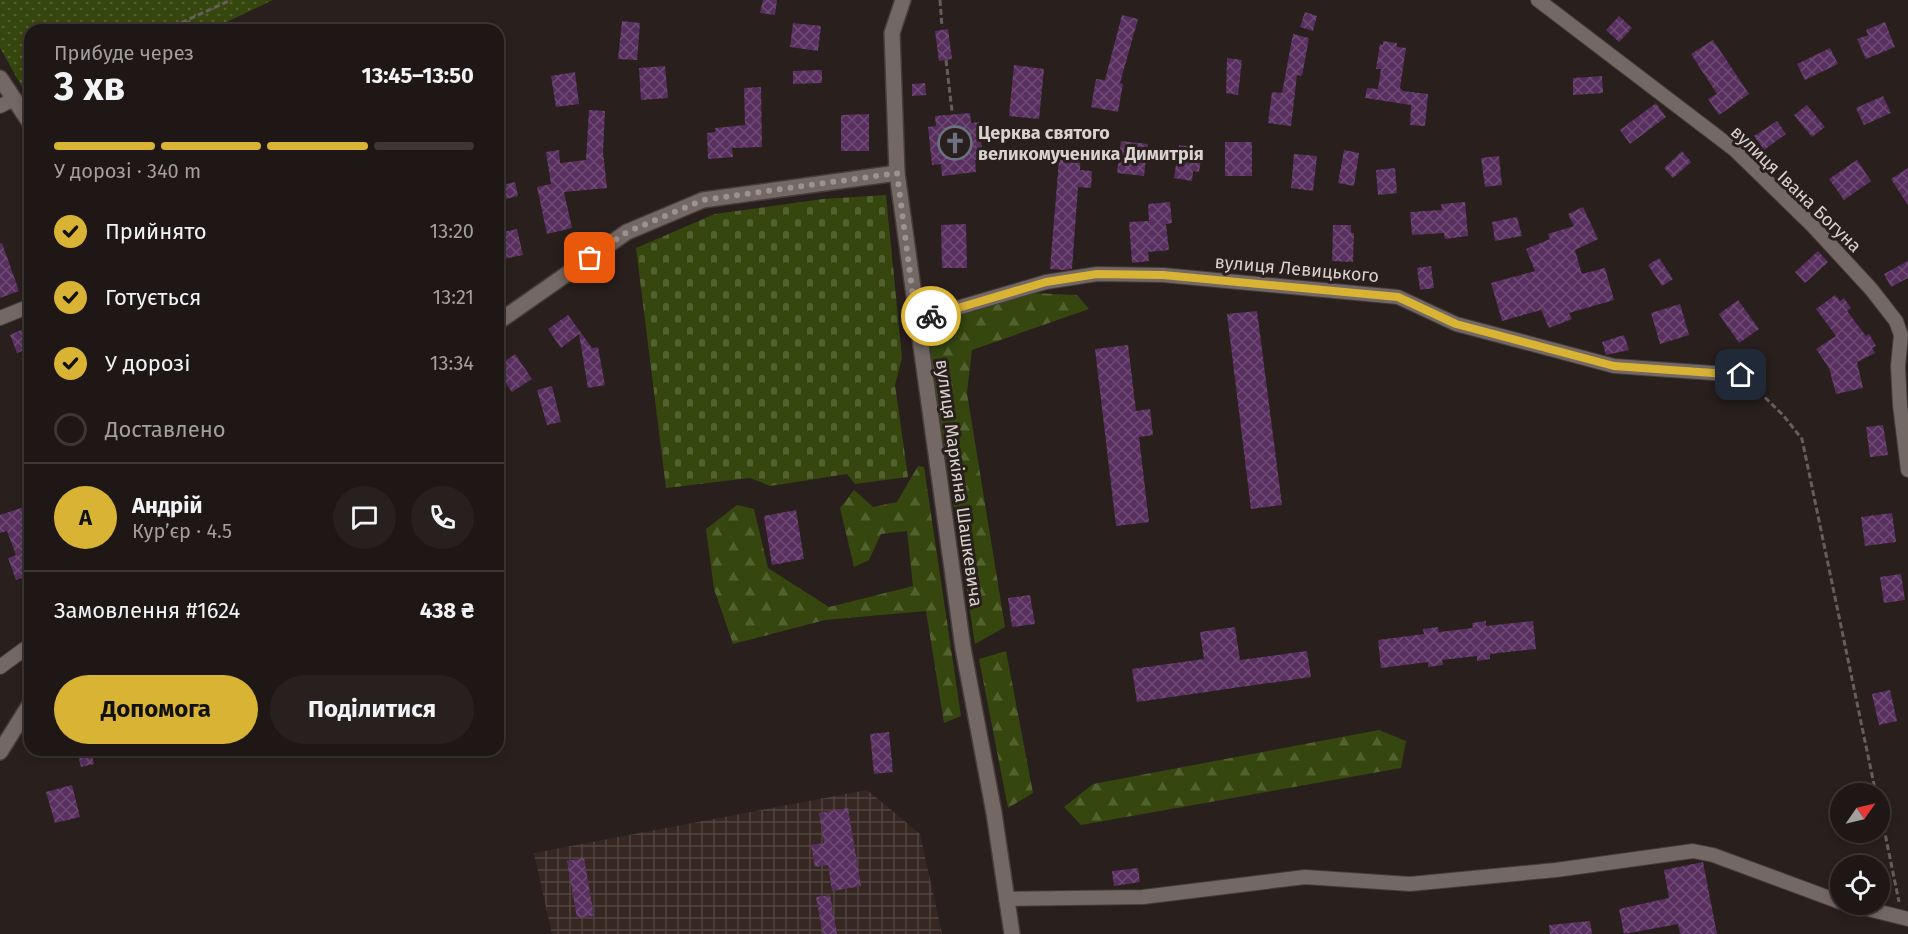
<!DOCTYPE html>
<html lang="uk">
<meta charset="utf-8">
<style>
body{margin:0;font-family:"Fira Sans",sans-serif;background:#27201e;color:#f1f3f6;height:100vh;display:flex;flex-direction:column;font-size:22px;white-space:nowrap}
*{box-sizing:border-box;margin:0}
p{font-size:20px;color:#a19fa0}
.icon{flex:none;width:33px;height:33px;fill:none;stroke:currentColor;stroke-width:2;stroke-linecap:round;stroke-linejoin:round}
.map{position:relative;flex:1;overflow:hidden}
.panel{position:absolute;left:24px;top:24px;width:480px;height:732px;display:flex;flex-direction:column;background:#1f1715;border-radius:18px;box-shadow:0 3px 9px #0003,0 0 0 2px #3c3634}
.panel>*{flex:none}
.needle{width:39px;rotate:56deg}
.buttons{position:absolute;left:1830px;top:783px;display:grid;gap:12px}
.buttons a{display:grid;place-items:center;width:60px;height:60px;border-radius:50%;background:#1f1715;box-shadow:0 3px 9px #0003,0 0 0 2px #3c3634;font-size:30px}
.pin{position:absolute;display:grid;place-items:center;width:51px;height:51px;color:#fff;margin:-26px;border-radius:12px;box-shadow:0 3px 9px #0006}
.courier{position:absolute;display:grid;place-items:center;width:60px;height:60px;margin:-30px;border:4px solid #d9b334;border-radius:50%;background:#fff;color:#222;box-shadow:0 2px 8px #0007}
.overview em{font-style:normal;font-weight:700}
.overview div{display:flex;flex-direction:column-reverse}
.overview{display:flex;align-items:center;justify-content:space-between;height:102px;padding:0 30px}
h1{font-size:39px;font-weight:700;line-height:45px}
.bar{display:grid;grid-template-columns:repeat(4,1fr);gap:9px 6px;align-content:center;height:72px;padding:0 30px}
.bar i{height:8px;border-radius:4px;background:#3c3634}
.bar .active{background:#d9b334}
.bar p{grid-column:span 4}
.line{display:flex;align-items:center;gap:15px;padding:0 30px;border-top:2px solid #3c3634}
.line div{flex:1}
.round{display:grid;place-items:center;flex:none;width:63px;height:63px;border-radius:32px;background:#27201e}
ol{padding:0 30px;list-style:none}
li{display:flex;align-items:center;gap:18px;height:66px}
li p{margin-inline-start:auto}
li .icon{padding:6px;border-radius:50%;background:#d9b334;color:#111;stroke-width:4}
li:last-child{color:#a19fa0}
li i{width:33px;height:33px;border:3px solid #3c3634;border-radius:50%}
.action{display:flex;gap:12px;margin-top:auto;padding:12px 30px}
.action a{flex:1;height:69px;border-radius:36px;background:#d9b334;color:#111;font-size:24px;font-weight:700;line-height:69px;text-align:center}
.action a+a{background:#27201e;color:#f1f3f6}
.map>svg:first-child{display:block}
.industrial{fill:url(#industrial-grid)}
.forest{fill:url(#forest-firs)}
.cemetery{fill:url(#cemetery-stones)}
.park{fill:url(#park-dots)}
.building{fill:url(#building-cross-hatch)}
.lines{fill:none;stroke-linecap:round;stroke-linejoin:round}
.street-casing{stroke:#453d3b;stroke-width:16}
.secondary-casing{stroke:#453d3b;stroke-width:18}
.path{stroke:#675e5b;stroke-width:3;stroke-dasharray:6 3;stroke-linecap:butt}
.street{stroke:#746864;stroke-width:14}
.secondary{stroke:#746864;stroke-width:15}
.done{stroke:#9b9391;stroke-width:6;stroke-dasharray:0 10.8}
.route{stroke:#d9b334;stroke-width:8}
.labels{text-anchor:middle;dominant-baseline:central;stroke-width:6;stroke-linejoin:round;paint-order:stroke}
.poi-label{font-size:18px;font-weight:bold;fill:#d9d2d0;stroke:#291f1c;text-anchor:start}
.street-label{font-size:18px;fill:#d9d2d0;stroke:#291f1c}
</style>
<div class="map">
<svg width="1908" height="934" viewBox="0 0 1908 934">
<defs>
<pattern id="industrial-grid" width="8" height="8" patternUnits="userSpaceOnUse" patternTransform="scale(1.5)"><rect width="8" height="8" fill="#362722"/><path d="M0 4h8M4 0v8" fill="none" stroke="#524541"/></pattern>
<pattern id="forest-firs" width="22" height="20" patternUnits="userSpaceOnUse" patternTransform="scale(1.5)"><rect width="22" height="20" fill="#35470e"/><path d="M5 1l3.5 6h-7zM16 11l3.5 6h-7z" fill="#526130"/></pattern>
<pattern id="cemetery-stones" width="16" height="16" patternUnits="userSpaceOnUse" patternTransform="scale(1.5)"><rect width="16" height="16" fill="#35470e"/><path d="M2 7V4a2 2 0 0 1 4 0v3zM10 15v-3a2 2 0 0 1 4 0v3z" fill="#526130"/></pattern>
<pattern id="park-dots" width="8" height="8" patternUnits="userSpaceOnUse" patternTransform="scale(1.5)"><rect width="8" height="8" fill="#35470e"/><path d="M2 2h.1M6 6h.1" fill="none" stroke="#526130" stroke-width="1.8" stroke-linecap="round"/></pattern>
<pattern id="building-cross-hatch" width="8" height="8" patternUnits="userSpaceOnUse" patternTransform="scale(1.5)"><rect width="8" height="8" fill="#582f5f"/><path d="M0 0l8 8M0 8l8-8" fill="none" stroke="#6f4c75"/></pattern>
</defs>
<rect width="100%" height="100%" fill="#291f1c"/>
<path class="industrial" d="M867 790 920 834 942 934H552L534 853Z"/>
<g class="forest">
<path d="M1032 293 1077 295 1089 309 972 350 967 393 1005 627 975 644 929 347 961 314Z"/>
<path d="M918 466 924 467 961 716 944 723 926 611 825 620 733 644 714 589 706 529 737 505 754 509 768 568 829 607 913 586 907 531 881 534 869 560 854 567 840 508 854 490 873 507 897 502Z"/>
<path d="M1006 651 1033 793 1008 808 979 659Z"/>
<path d="M1379 730 1406 741 1401 768 1081 825 1064 807 1093 784Z"/>
</g>
<path class="cemetery" d="M886 195 902 358 895 385 908 477 855 484 847 474 770 486 750 478 666 488 636 248 715 214 823 199Z"/>
<path class="park" d="M0 0H273L210 30H30V101L0 48Z"/>
<g class="building">
<path d="M763 0H777L775 15 760 13Z"/>
<path d="M1305 12 1317 16 1313 31 1300 27Z"/>
<path d="M1122 15 1138 19 1120 83 1123 84 1118 112 1091 107 1096 79 1105 80Z"/>
<path d="M1619 16 1632 28 1619 42 1606 30Z"/>
<path d="M622 21 640 23 637 60 618 59Z"/>
<path d="M1885 22 1895 47 1866 59 1857 39 1868 35 1866 30Z"/>
<path d="M793 23 821 26 818 51 790 47Z"/>
<path d="M948 29 952 59 939 61 935 31Z"/>
<path d="M1293 34 1309 38 1302 76 1297 75 1291 126 1268 123 1272 92 1282 93Z"/>
<path d="M1713 40 1749 94 1719 115 1708 99 1717 94 1691 54Z"/>
<path d="M1383 41 1397 43V47L1406 48 1400 88 1403 91 1428 94 1425 126 1410 125 1411 105 1365 98 1367 88 1378 89 1381 69H1376L1380 44 1383 45Z"/>
<path d="M1830 48 1838 64 1805 80 1797 64Z"/>
<path d="M1227 58 1242 60 1238 95 1226 93Z"/>
<path d="M1014 65 1044 69 1039 119 1009 116Z"/>
<path d="M665 66 668 98 641 100 639 68Z"/>
<path d="M822 70V83L793 84V71Z"/>
<path d="M575 72 579 104 556 107 551 76Z"/>
<path d="M1602 76 1603 93 1573 95V78Z"/>
<path d="M925 83 926 95 912 96V84Z"/>
<path d="M761 87 762 147 732 148 733 157 708 159 707 133 715 132V128L745 125 744 88Z"/>
<path d="M1883 96 1891 113 1864 125 1856 108Z"/>
<path d="M1656 103 1666 117 1630 144 1620 130Z"/>
<path d="M1807 105 1825 127 1812 137 1794 115Z"/>
<path d="M589 110 605 111 603 152 607 188 564 192 572 228 547 234 537 187 551 184 546 152 559 150 560 163 586 160Z"/>
<path d="M970 113 971 123 979 122 983 159 975 160 976 172 942 176 941 164 932 165 928 127 936 126 935 116Z"/>
<path d="M869 114V151H841V115Z"/>
<path d="M1777 121 1786 134 1764 150 1754 136Z"/>
<path d="M1121 141 1148 144 1144 176 1117 173Z"/>
<rect x="1225" y="142" width="27" height="34"/>
<path d="M1179 145 1203 148 1199 172 1193 171 1192 181 1174 178Z"/>
<path d="M1060 148 1081 150 1080 170 1092 171 1091 188 1078 187 1072 269 1064 270 1050 269Z"/>
<path d="M1344 150 1359 153 1354 186 1338 183Z"/>
<path d="M1682 151 1691 162 1673 178 1664 168Z"/>
<path d="M1294 154 1317 156 1313 191 1291 188Z"/>
<path d="M1499 156 1502 185 1485 187 1481 158Z"/>
<path d="M1857 160 1871 181 1844 200 1829 179Z"/>
<path d="M1395 168 1397 193 1378 195 1376 170Z"/>
<path d="M1908 168V205L1891 179Z"/>
<path d="M515 182 518 196 498 201V186Z"/>
<path d="M1170 202 1172 223 1166 224 1169 250 1148 252 1149 261 1132 263 1129 222 1149 221 1148 204Z"/>
<path d="M1465 202 1468 236 1445 239 1444 233 1412 235 1410 212 1442 210 1441 204Z"/>
<path d="M1583 207 1598 239 1575 250 1582 274 1605 268 1614 300 1569 313 1572 319 1549 328 1541 310 1502 321 1491 283 1535 271 1526 249 1550 239 1548 234 1574 226 1568 214Z"/>
<path d="M1517 217 1522 236 1495 241 1492 222Z"/>
<path d="M966 224 967 268H942L941 225Z"/>
<path d="M1333 225H1351V233H1354L1353 262 1332 261Z"/>
<path d="M517 229 523 255 498 260V233Z"/>
<path d="M2 243 19 291 0 298V244Z"/>
<path d="M1818 251 1828 262 1805 283 1795 272Z"/>
<path d="M1659 258 1673 279 1662 286 1648 265Z"/>
<path d="M1908 261V278L1891 287 1884 274Z"/>
<path d="M1431 266 1434 288 1420 290 1417 268Z"/>
<path d="M1835 295 1840 301 1844 298 1851 308 1847 311 1866 336 1869 334 1876 346 1872 348 1875 353 1857 362 1863 388 1836 394 1829 368 1816 349 1836 336 1816 309Z"/>
<path d="M1738 300 1759 329 1739 343 1719 314Z"/>
<path d="M1680 304 1689 335 1660 344 1651 313Z"/>
<path d="M1257 311 1282 505 1251 509 1227 314Z"/>
<path d="M568 315 592 348 598 347 605 385 588 388 579 334 561 348 548 329Z"/>
<path d="M30 326V348L17 353 10 335Z"/>
<path d="M1624 335 1629 350 1606 355 1602 342Z"/>
<path d="M1128 345 1136 411 1150 409 1153 435 1139 437 1149 522 1116 526 1095 349Z"/>
<path d="M515 354 532 379 512 392 498 372V366Z"/>
<path d="M552 386 561 422 547 425 537 390Z"/>
<path d="M1883 425 1888 455 1870 457 1866 427Z"/>
<path d="M30 505V587H29L25 577 16 580 8 558 16 555 7 531 0 533V515Z"/>
<path d="M796 510 804 559 772 565 764 516Z"/>
<path d="M1892 513 1896 542 1865 546 1861 517Z"/>
<path d="M1901 574 1905 600 1884 603 1880 577Z"/>
<path d="M1030 595 1035 624 1012 627 1008 598Z"/>
<path d="M1486 621V626L1533 621 1536 649 1490 654V659L1477 661V656L1442 660 1443 665 1428 667V662L1381 668 1378 640 1424 634 1423 629 1438 627 1439 632 1473 628 1472 623Z"/>
<path d="M1235 627 1240 660 1307 651 1311 677 1137 702 1132 669 1204 659 1200 632Z"/>
<path d="M1890 690 1897 721 1879 725 1872 694Z"/>
<path d="M889 732 893 772 874 774 870 734Z"/>
<path d="M77 750H91L94 764 81 767Z"/>
<path d="M72 785 80 817 55 823 46 792Z"/>
<path d="M848 808 861 886 832 891 828 865 815 867 811 845 824 843 819 813Z"/>
<path d="M584 858 594 916 577 918 567 861Z"/>
<path d="M1703 862 1717 934H1680L1678 924 1624 934 1619 909 1669 898 1664 870Z"/>
<path d="M1138 868 1140 882 1114 886 1112 871Z"/>
<path d="M830 895 837 934H823L816 897Z"/>
<path d="M1590 921 1592 934H1550L1549 925Z"/>
</g>
<g class="lines">
<defs>
<g id="street">
<path d="M1538 0 1735 150 1813 226 1871 289 1896 321 1901 335 1898 366 1900 405 1908 470"/>
<path d="M0 106 14 99"/>
<path d="M0 318 30 306"/>
<path d="M916 320 1046 282 1097 274 1163 275 1398 297 1456 324 1614 366 1741 375"/>
<path d="M0 667 30 645"/>
<path d="M1006 899 1143 897 1305 877 1410 884 1556 870 1693 851 1713 855 1840 902"/>
<path d="M1848 904 1908 919"/>
</g>
<g id="secondary">
<path d="M903 0 892 33 897 173 963 648 994 813 1012 934"/>
<path d="M0 78 30 123"/>
<path d="M498 322 627 232 703 200 897 173"/>
<path d="M0 752 30 704"/>
</g>
</defs>
<use href="#street" class="street-casing"/>
<use href="#secondary" class="secondary-casing"/>
<g class="path">
<path d="M940 0 942 27"/>
<path d="M165 30 231 0"/>
<path d="M946 60 952 111"/>
<path d="M1752 385 1783 415 1802 439 1876 794"/>
<path d="M1880 809 1899 902"/>
</g>
<use href="#street" class="street"/>
<use href="#secondary" class="secondary"/>
</g>
<g class="lines">
<path class="done" d="M590 258 627 232 703 200 897 173 916 320 931 316"/>
<path class="route" d="M931 316 1046 282 1097 274 1163 275 1398 297 1456 324 1614 366 1741 375"/>
</g>
<defs>
<symbol id="church-ring" viewBox="-11 -11 22 22"><circle r="9.5" fill="#291f1c" stroke="#6b7280" stroke-width="1.5"/><path d="M-1.2-6h2.4v3.5h3.3v2.4h-3.3V6h-2.4V-.1h-3.3v-2.4h3.3Z" fill="#6b7280"/></symbol>
</defs>
<g fill-rule="evenodd">
<use href="#church-ring" x="936" y="124" width="38" height="38"/>
</g>
<g class="labels">
<g class="poi-label">
<text x="978" y="133">Церква святого<tspan x="978" dy="21">великомученика Димитрія</tspan></text>
</g>
<g class="street-label">
<text transform="translate(1796 189) rotate(44)">вулиця Івана Богуна</text>
<text transform="translate(1297 269) rotate(5)">вулиця Левицького</text>
<text transform="translate(959 483) rotate(82)">вулиця Маркіяна Шашкевича</text>
</g>
</g>
</svg>
<div class="buttons">
<a><svg class="needle" viewBox="-14 -14 28 28"><path d="M0-13l5 13h-10z" fill="#e53935"/><path d="M0 13l5-13h-10z" fill="#a19fa0"/></svg></a>
<a><svg class="icon" aria-label="locate" viewBox="0 0 24 24"><circle cx="12" cy="12" r="6"/><path d="M12 2v4M12 18v4M2 12h4M18 12h4"/></svg></a>
</div>
<div class="pin" style="left:590px;top:258px;background:#ea580c"><svg class="icon" aria-label="bag" viewBox="0 0 24 24"><path d="M5 8h14l-1 12H6zM9 8a3 3 0 0 1 6 0"/></svg></div>
<div class="pin" style="left:1741px;top:375px;background:#1f2937"><svg class="icon" aria-label="home" viewBox="0 0 24 24"><path d="M3 11l9-7 9 7M6 9v11h12V9"/></svg></div>
<div class="courier" style="left:931px;top:316px"><svg class="icon" aria-label="bike" viewBox="0 0 24 24"><circle cx="6" cy="16" r="4"/><circle cx="18" cy="16" r="4"/><path d="M6 16l4-8h5l3 8M10 8l3 8H6M13 5h3"/></svg></div>
<section class="panel">
<div class="overview"><div><h1>3 хв</h1><p>Прибуде через</p></div><em>13:45–13:50</em></div>
<div class="bar"><i class="active"></i><i class="active"></i><i class="active"></i><i></i><p>У дорозі · 340 m</p></div>
<ol>
<li><svg class="icon" aria-label="check" viewBox="0 0 24 24"><path d="M5 12l5 5 9-10"/></svg>Прийнято<p>13:20</p></li>
<li><svg class="icon" aria-label="check" viewBox="0 0 24 24"><path d="M5 12l5 5 9-10"/></svg>Готується<p>13:21</p></li>
<li><svg class="icon" aria-label="check" viewBox="0 0 24 24"><path d="M5 12l5 5 9-10"/></svg>У дорозі<p>13:34</p></li>
<li><i></i>Доставлено</li>
</ol>
<div class="line" style="height:108px"><b class="round" style="background:#d9b334;color:#111">А</b><div><b>Андрій</b><p>Кур’єр · 4.5</p></div><a class="round"><svg class="icon" aria-label="chat" viewBox="0 0 24 24"><path d="M4 5h16v11H9l-5 4z"/></svg></a><a class="round"><svg class="icon" aria-label="phone" viewBox="0 0 24 24"><path d="M5 4h4l2 5-3 2q2 4 5 5l2-3 5 2v4C11 20 4 13 5 4z"/></svg></a></div>
<div class="line" style="height:78px"><div>Замовлення #1624</div><b>438 ₴</b></div>
<div class="action"><a>Допомога</a><a>Поділитися</a></div>
</section>
</div>
